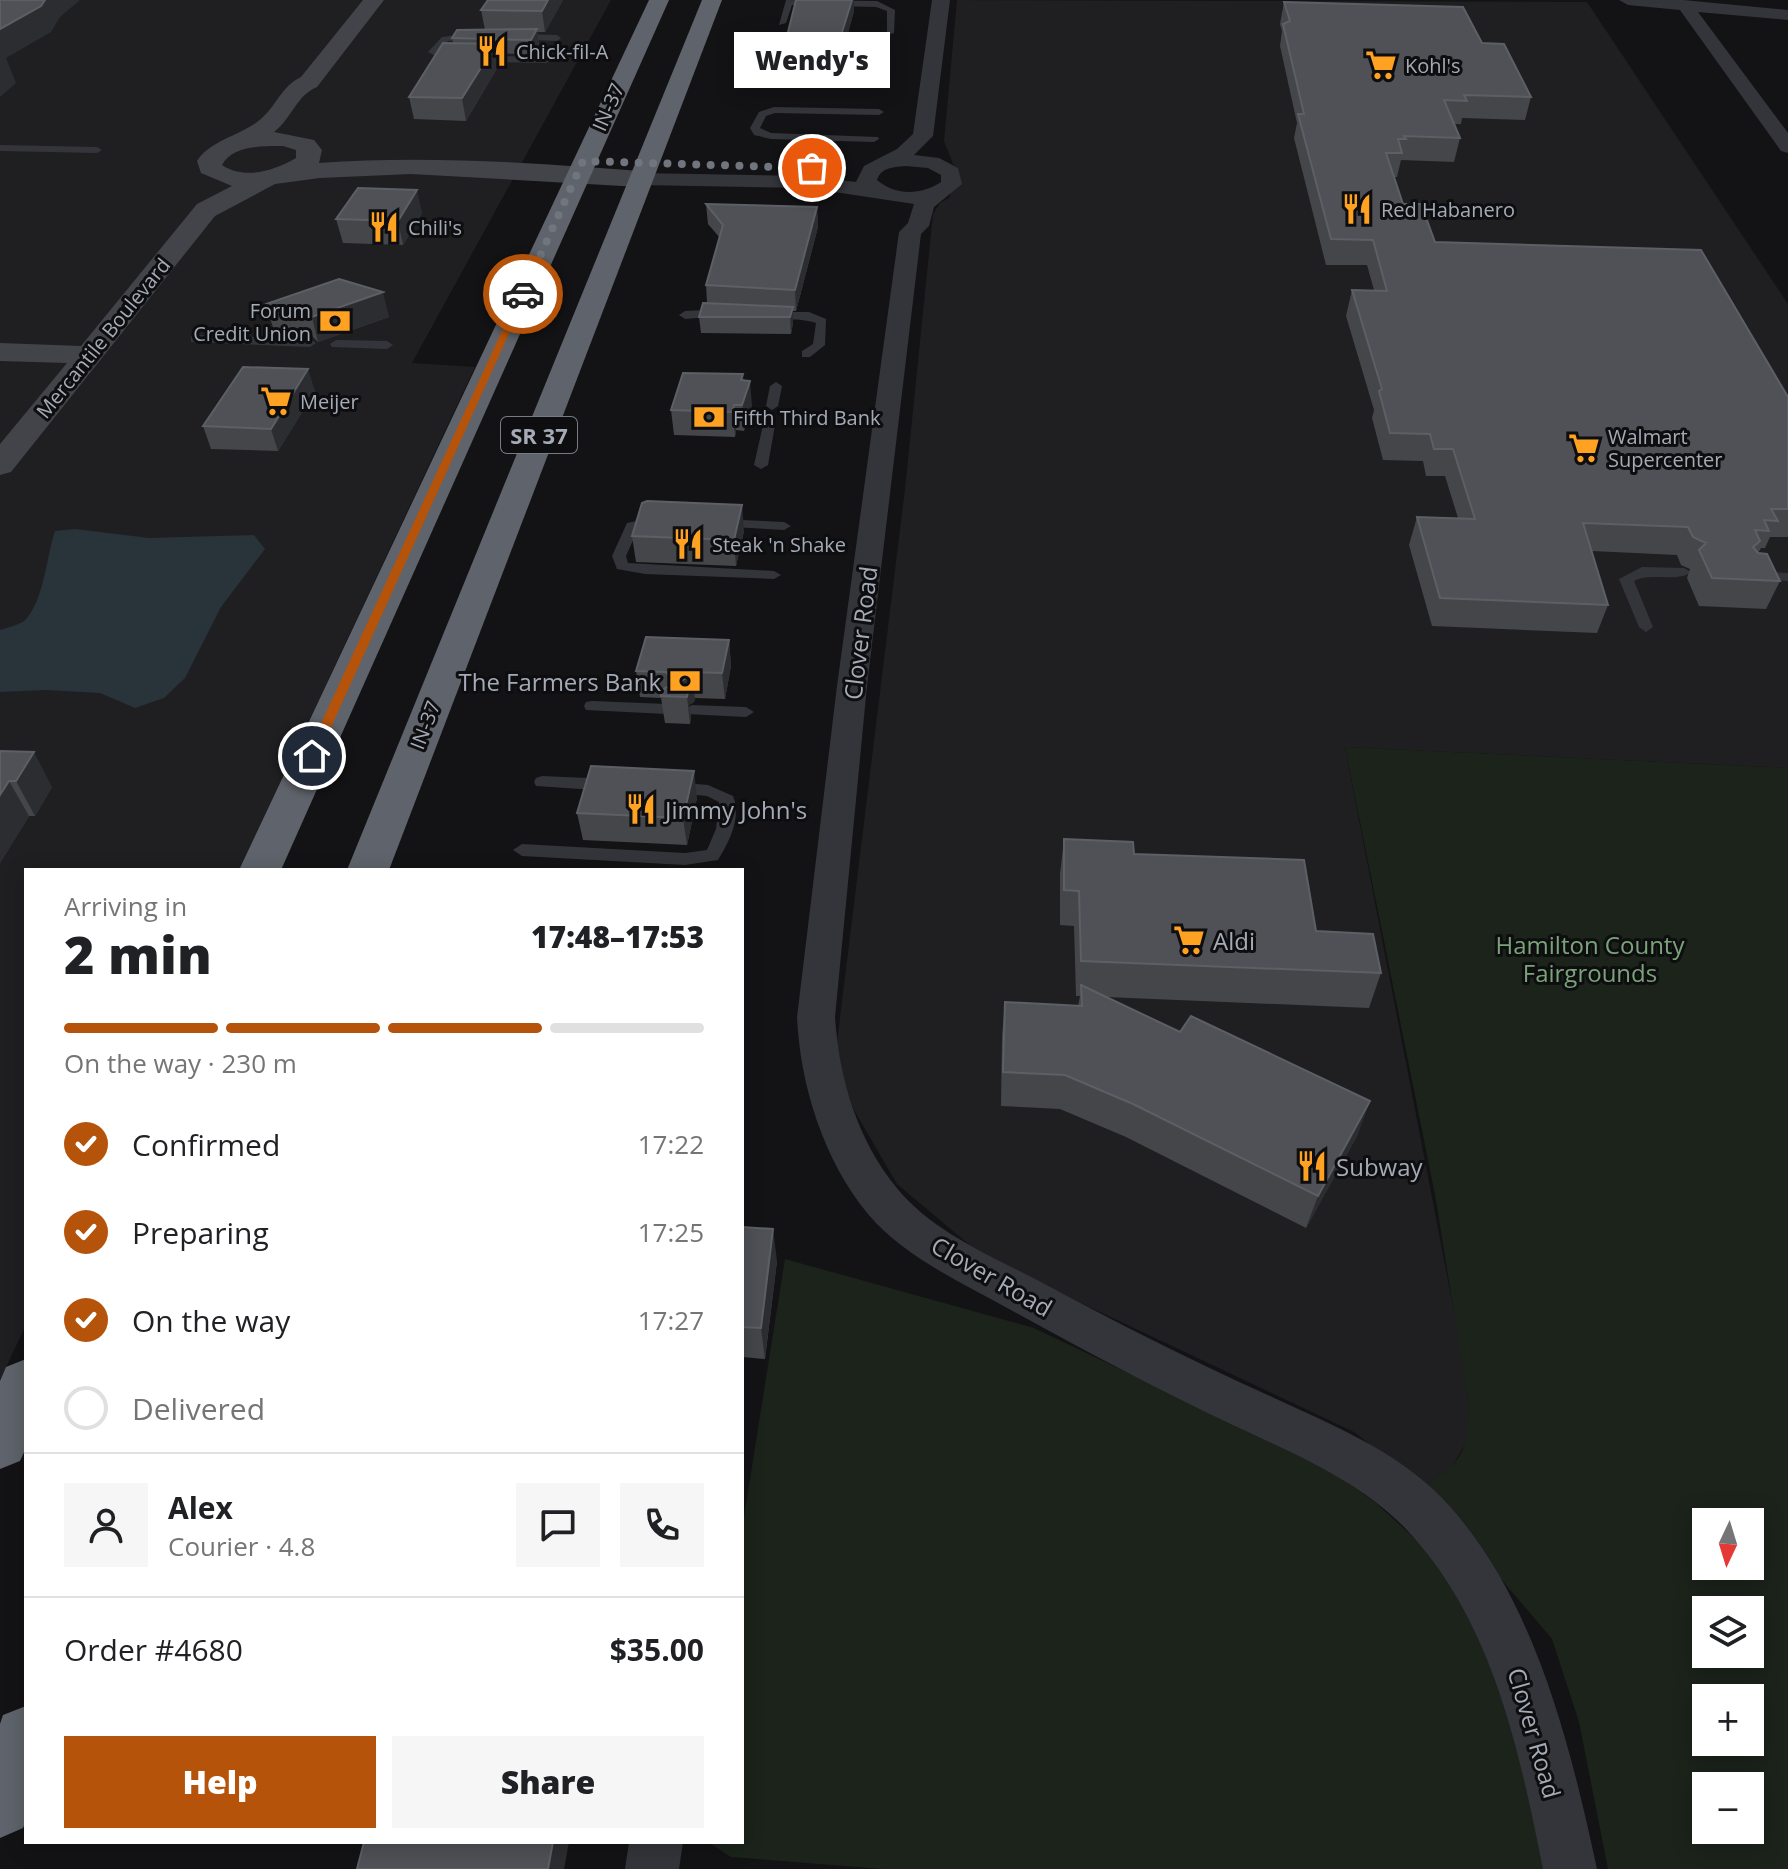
<!DOCTYPE html>
<meta charset="utf-8">
<style>
body{margin:0;font-family:"Open Sans",sans-serif;background:#f6f6f6;color:#202124;height:100vh;display:flex;flex-direction:column;font-size:30px;white-space:nowrap}
*{box-sizing:border-box;margin:0}
p{font-size:26px;color:#757577}
.icon{flex:none;width:44px;height:44px;fill:none;stroke:currentColor;stroke-width:2;stroke-linecap:round;stroke-linejoin:round}
.map{position:relative;flex:1;overflow:hidden}
.sheet{position:absolute;left:24px;top:868px;width:720px;height:976px;display:flex;flex-direction:column;background:#fff;border-radius:0px;box-shadow:0 4px 20px #0003}
.sheet>*{flex:none}
.needle{width:52px;rotate:184deg}
.tools{position:absolute;left:1692px;top:1508px;display:grid;gap:16px}
.tools a{display:grid;place-items:center;width:72px;height:72px;border-radius:0px;background:#fff;box-shadow:0 4px 20px #0003;font-size:40px}
.pin{position:absolute;display:grid;place-items:center;width:68px;height:68px;color:#fff;margin:-34px;border:4px solid #fff;border-radius:50%;box-shadow:0 2px 8px #0007}
.courier{position:absolute;display:grid;place-items:center;width:80px;height:80px;margin:-40px;border:6px solid #b45309;border-radius:50%;background:#fff;color:#222;box-shadow:0 2px 10px #0007}
.bubble{position:absolute;height:56px;border-radius:0px;background:#fff;box-shadow:0 4px 20px #0003;font-size:26px;font-weight:800;line-height:56px;text-align:center}
.head em{font-style:normal;font-weight:800}
.head div{display:flex;flex-direction:column-reverse}
.head{display:flex;align-items:center;justify-content:space-between;height:136px;padding:0 40px}
h1{font-size:52px;font-weight:800;line-height:60px}
.bar{display:grid;grid-template-columns:repeat(4,1fr);gap:12px 8px;align-content:center;height:96px;padding:0 40px}
.bar i{height:10px;border-radius:6px;background:#e0e0e0}
.bar .active{background:#b45309}
.bar p{grid-column:span 4}
.line{display:flex;align-items:center;gap:20px;padding:0 40px;border-top:2px solid #e0e0e0}
.line div{flex:1}
.round{display:grid;place-items:center;flex:none;width:84px;height:84px;border-radius:0px;background:#f6f6f6}
ol{padding:0 40px;list-style:none}
li{display:flex;align-items:center;gap:24px;height:88px}
li p{margin-inline-start:auto}
li .icon{padding:8px;border-radius:50%;background:#b45309;color:#fff;stroke-width:4}
li:last-child{color:#757577}
li i{width:44px;height:44px;border:4px solid #e0e0e0;border-radius:50%}
.primary-button{display:flex;gap:16px;margin-top:auto;padding:16px 40px}
.primary-button a{flex:1;height:92px;border-radius:0px;background:#b45309;color:#fff;font-size:32px;font-weight:800;line-height:92px;text-align:center}
.primary-button a+a{background:#f6f6f6;color:#202124}
.map>svg:first-child{display:block}
.built{fill:#1f1f22}
.green{fill:#1b231b;fill-rule:evenodd}
.water{fill:#28333a}
.lines{fill:none;stroke-linecap:round;stroke-linejoin:round}
.lane{fill:#34353a;fill-rule:evenodd}
.street{fill:#34353a;fill-rule:evenodd}
.secondary{fill:#42444a;fill-rule:evenodd}
.highway{fill:#5f646c;fill-rule:evenodd}
.wall{fill:#44464a}
.shaded-wall{fill:#2c2d30}
.building{fill:#4f5156;stroke:#5c5f65;stroke-width:2}
.route{fill:#b45309}
.done{stroke:#71767e;stroke-width:8;stroke-dasharray:0 14.4}
.labels{text-anchor:middle;dominant-baseline:central;stroke-width:6;stroke-linejoin:round;paint-order:stroke}
.far-poi-label{font-size:20px;fill:#a4abb6;stroke:#0e0e10;text-anchor:start}
.far-street-label{font-size:20px;fill:#a4abb6;stroke:#0e0e10}
.shield{fill:#0e0e10;stroke:#777c84;stroke-width:2}
.shield-label{font-size:22px;font-weight:bold;fill:#a4abb6}
.street-label{font-size:24px;fill:#a4abb6;stroke:#0e0e10}
.poi-label{font-size:24px;fill:#a4abb6;stroke:#0e0e10;text-anchor:start}
.park-label{font-size:24px;fill:#7aa379;stroke:#0e0e10}
</style>
<div class="map">
<svg width="1788" height="1869" viewBox="0 0 1788 1869">
<rect width="100%" height="100%" fill="#131315"/>
<g class="built">
<path d="M0 0H611L412 363 475 367 239 870H26V1325L0 1380Z"/>
<path d="M957 0 1587 2 1788 304V768L1345 747 1462 1353 1468 1401 1469 1434 1464 1446 1449 1472 1422 1486 1354 1432 984 1257 897 1184 854 1110 844 1085 837 1042 905 489 933 214 940 203 949 198 959 170 953 164 944 141Z"/>
</g>
<g class="green">
<path d="M1345 747 1788 768V1869H1608L1579 1722 1552 1639 1422 1486C1465 1464 1469 1447 1468 1401L1436 1200ZM1706 1522H1750V1566H1706ZM1706 1610H1750V1654H1706ZM1706 1698H1750V1742H1706ZM1706 1786H1750V1830H1706Z"/>
<path d="M785 1259 1034 1328 1329 1469 1376 1503 1438 1560 1501 1661 1550 1869H883L731 1857 708 1842H742V1529Z"/>
</g>
<path class="water" d="M75 529 149 538 254 535 265 549 221 607 185 678 164 698 135 708 100 693 46 690 0 692V630C7 628 18 625 24 621 44 602 46 558 55 531Z"/>
<g class="lines">
<g class="lane">
<path d="M786 0 877 1 895 10 894 33 887 35V11L876 7 792 5 786 23 779 25Z"/>
<path d="M475 33 478 38 448 41 439 51 448 55 546 57 551 60 546 63 446 61 428 52 442 37Z"/>
<path d="M516 34 557 35 561 38 557 41 513 39Z"/>
<path d="M774 107 879 109 884 112 879 115 775 113 766 116 760 128 771 133 878 137 879 139 874 142 771 139 754 135 750 128 759 112Z"/>
<path d="M0 145 97 147 102 150 97 153 0 151Z"/>
<path d="M725 309 731 313 729 315 685 319 679 315 685 311Z"/>
<path d="M767 312H809L826 319 825 345 810 357H802V351L813 344 816 323C800 317 779 322 765 314Z"/>
<path d="M195 335 310 339 316 343 310 347 191 342V336Z"/>
<path d="M336 340 387 341 393 345 387 349 332 347 330 344Z"/>
<path d="M776 382 782 386 778 406 772 410 766 406 770 386Z"/>
<path d="M769 421 775 425 768 465 761 469 754 465 763 425Z"/>
<path d="M657 517 662 518V524L638 529 626 556 628 563 774 571 781 575 774 579 645 574 617 569 612 556 627 523Z"/>
<path d="M719 519 784 522 791 526 784 530 714 526 712 523Z"/>
<path d="M1642 567 1684 568 1691 572C1677 583 1651 572 1634 581L1653 627 1646 632 1639 627 1619 579Z"/>
<path d="M1753 571 1788 573V581L1748 578 1746 575Z"/>
<path d="M592 701 667 704 675 709 667 714 586 710 584 706 586 702Z"/>
<path d="M692 705 746 707 754 712 746 717 686 714 684 710Z"/>
<path d="M542 776 610 779 618 785 610 791 536 786 534 782 536 778Z"/>
<path d="M671 782 708 785 733 796C742 817 729 842 718 860L685 865 522 856 513 850 522 844 685 853 707 850 716 829 719 802 707 796 665 792 663 788Z"/>
</g>
<g class="street">
<path d="M932 0H950L933 136 914 155 939 158 958 168 962 184 934 207 929 226 921 234 867 686 835 1017C839 1078 857 1139 896 1187 931 1231 991 1256 1039 1281 1115 1322 1192 1361 1270 1396 1330 1424 1396 1450 1443 1499 1534 1595 1570 1744 1597 1869H1543C1519 1750 1493 1621 1406 1529 1360 1481 1295 1454 1235 1426 1158 1390 1083 1350 1009 1309 961 1282 904 1257 868 1214 824 1161 800 1085 797 1017L837 686 899 232 908 223 914 204 808 188 640 185 630 179 640 173 808 176 856 182 864 166 897 149 913 134ZM906 166 928 168 941 175V182C922 195 895 196 877 180 881 167 895 167 906 166Z"/>
<path d="M1619 0H1683L1788 10V20L1698 12 1788 133V153L1781 151 1680 10 1628 5Z"/>
<path d="M629 1842H683L679 1869H625Z"/>
</g>
<path class="secondary" d="M363 0H384L317 87C296 96 292 118 274 132L314 140 322 150 319 163C426 155 533 163 640 171L649 174 653 179 649 184 640 187 411 174 320 178 275 184 215 216 11 472 0 475V444L67 363 0 361V343L81 346 197 204 232 186 201 173 197 161C213 137 246 136 266 114 279 100 283 86 301 77ZM283 146 296 150V158C274 171 244 180 222 165 232 145 263 146 283 146Z"/>
<g class="highway">
<path d="M649 0H669L281 870H239Z"/>
<path d="M702 0H722L389 870H347Z"/>
<path d="M26 1359V1448L20 1461 0 1469V1381L6 1367Z"/>
<path d="M26 1706V1821L23 1828 0 1838V1724L3 1715Z"/>
</g>
</g>
<g class="wall">
<path d="M488 0H563L545 32H537L539 44 533 55 497 53 499 65 466 121 414 119 409 97 453 43 452 38 485 30 481 10Z"/>
<path d="M1284 2 1482 43 1531 97 1525 120 1462 118 1461 124H1454L1460 138 1454 162 1401 160 1397 177H1394L1403 204 1435 242 1788 397V537H1770L1765 548H1761L1758 553 1780 581 1766 609 1699 606 1687 578 1690 569 1681 565 1677 555 1592 551 1608 605 1597 633 1432 626 1409 545 1417 517 1458 518 1445 476H1426L1423 461 1383 460 1372 418 1374 410 1346 316 1352 290H1374L1367 265H1326L1294 138 1297 123 1280 46 1282 31 1280 24Z"/>
<path d="M854 11 839 65 786 63 785 44Z"/>
<path d="M706 204 817 207 818 227 796 311H793V323L791 334 701 333 699 317 707 303 706 285 720 238 708 224Z"/>
<path d="M422 213 403 245 343 243 336 219Z"/>
<path d="M339 279 389 317 318 342 313 337 311 332 274 331 266 304Z"/>
<path d="M743 380 752 406 744 431 736 430 735 437 674 435 671 410Z"/>
<path d="M315 391 278 451 211 449 203 426Z"/>
<path d="M744 531 736 566 636 562 632 536Z"/>
<path d="M729 640 731 666 725 699 695 698 694 702 689 705 691 717 690 724 665 723 661 698 640 697 636 671Z"/>
<path d="M0 751 52 787 35 816H29L0 863Z"/>
<path d="M697 798 687 845 583 840 577 813Z"/>
<path d="M1064 839 1134 854 1316 931 1381 973 1369 1008 1106 997 1358 1134 1306 1228 1126 1137 1060 1109 1001 1106 1002 1036 1005 1002 1078 1006 1080 996H1076L1074 926 1060 925V874Z"/>
<path d="M742 1227 777 1261 765 1359 742 1357Z"/>
</g>
<g class="shaded-wall">
<path d="M45 0H80L60 17 51 32 6 58 16 83 0 97V29Z"/>
<path d="M548 0H563L545 32 542 11Z"/>
<path d="M852 0H854V11L839 65 838 45Z"/>
<path d="M537 29 539 44 533 55 531 40Z"/>
<path d="M496 44 499 65 466 121 462 98Z"/>
<path d="M417 190 422 213 403 245 398 221Z"/>
<path d="M817 207 818 227 796 311 795 290Z"/>
<path d="M383 292 389 317 318 342 312 317Z"/>
<path d="M793 307V323L791 334 790 317Z"/>
<path d="M308 369 315 391 278 451 271 429Z"/>
<path d="M743 374 745 398 750 381 752 406 744 431 741 380Z"/>
<path d="M734 405 736 430 735 437 733 412Z"/>
<path d="M742 505 744 531 736 566 734 540Z"/>
<path d="M729 640 731 666 725 699 722 673Z"/>
<path d="M691 672 695 698 694 702 689 705 691 717 690 724 687 697H680L678 683Z"/>
<path d="M34 752 52 787 35 816 16 781Z"/>
<path d="M694 771 697 798 687 845 683 818Z"/>
<path d="M9 781 29 816 0 863V795Z"/>
<path d="M1370 1101 1358 1134 1306 1228 1318 1196Z"/>
<path d="M773 1229 777 1261 765 1359 761 1328Z"/>
<path d="M553 1842H569L564 1869H548Z"/>
</g>
<g class="building">
<path d="M0 0H45L41 6 0 29Z"/>
<path d="M488 0H548L542 11 481 10Z"/>
<path d="M796 0H852L838 45 785 44Z"/>
<path d="M1284 2 1463 7 1482 43 1504 44 1531 97 1464 95 1467 101 1444 100 1460 138 1404 136 1406 139H1398L1402 153H1386L1403 204H1421L1435 242 1701 250 1788 397V509H1771L1778 521 1764 520 1769 531 1755 530 1760 541 1753 547 1758 553 1767 554 1780 581 1712 578 1699 550 1706 543 1693 537 1688 527 1583 523 1608 605 1440 598 1417 517 1475 519 1453 449H1434L1430 434 1390 433 1379 391 1382 389 1352 290 1387 291 1373 240 1331 239 1298 114H1304L1283 24 1290 21Z"/>
<path d="M537 29 531 40 452 38 457 30Z"/>
<path d="M443 43 496 44 462 98 409 97Z"/>
<path d="M358 188 417 190 398 221 336 219Z"/>
<path d="M706 204 817 207 795 290 706 285 723 225Z"/>
<path d="M339 279 383 292 312 317 306 313 309 307 267 306 266 304Z"/>
<path d="M703 303 793 307 790 317H699Z"/>
<path d="M243 367 308 369 271 429 203 426Z"/>
<path d="M683 373 743 374 741 380 750 381 742 405H734L733 412 671 410Z"/>
<path d="M647 501 742 505 734 540 632 536 642 503Z"/>
<path d="M646 637 729 640 722 673 691 672V675L678 683 680 689 688 691 687 697 661 696 662 690 674 683 666 672 636 671Z"/>
<path d="M0 751 34 752 16 781H9L0 795Z"/>
<path d="M591 766 694 771 683 818 577 813Z"/>
<path d="M1064 839 1133 842 1134 854 1304 860 1316 931 1373 934 1381 973 1081 961 1079 891 1064 890Z"/>
<path d="M1081 985 1180 1032 1191 1016 1370 1101 1318 1196 1133 1104 1065 1075 1003 1072 1005 1002 1082 1006Z"/>
<path d="M742 1227 773 1229 761 1328 742 1327Z"/>
<path d="M364 1842H553L548 1869H357Z"/>
</g>
<path class="route" d="M523 291 527 294 318 756 308 759 306 756 519 294Z"/>
<g class="lines">
<path class="done" d="M523 294 583 161 812 168"/>
</g>
<defs>
<symbol id="restaurant-bare" viewBox="-9 -9 18 18"><path d="M-5-6h1v4h1v-4h1v4h1v-4h1v5L-1.5 .5V6h-2V.5L-5-1ZM5-6V6H3V1.5H1.5Q1.5-4 5-6Z" fill="#ffa121" stroke="#0e0e10" stroke-width="2.5" paint-order="stroke"/></symbol>
<symbol id="supermarket-bare" viewBox="-9 -9 18 18"><path d="M-6-5.5h2.5l.6 2H6L4.5 2H-2.5L-4.4-4H-6ZM-1.5 3.2a1.3 1.3 0 1 0 .1 0ZM3 3.2a1.3 1.3 0 1 0 .1 0Z" fill="#ffa121" stroke="#0e0e10" stroke-width="2.5" paint-order="stroke"/></symbol>
<symbol id="bank-bare" viewBox="-9 -9 18 18"><path d="M-6-4H6V4H-6ZM0-2.3a2.3 2.3 0 1 0 0 4.6a2.3 2.3 0 1 0 0-4.6Z" fill="#ffa121" stroke="#0e0e10" stroke-width="2.5" paint-order="stroke"/></symbol>
</defs>
<g fill-rule="evenodd">
<use href="#restaurant-bare" x="470" y="29" width="44" height="44"/>
<use href="#supermarket-bare" x="1359" y="43" width="44" height="44"/>
<use href="#restaurant-bare" x="1335" y="187" width="44" height="44"/>
<use href="#restaurant-bare" x="362" y="205" width="44" height="44"/>
<use href="#bank-bare" x="313" y="299" width="44" height="44"/>
<use href="#supermarket-bare" x="254" y="379" width="44" height="44"/>
<use href="#bank-bare" x="687" y="395" width="44" height="44"/>
<use href="#supermarket-bare" x="1562" y="426" width="44" height="44"/>
<use href="#restaurant-bare" x="666" y="522" width="44" height="44"/>
<use href="#bank-bare" x="663" y="659" width="44" height="44"/>
<use href="#restaurant-bare" x="619" y="787" width="44" height="44"/>
<use href="#supermarket-bare" x="1167" y="918" width="44" height="44"/>
<use href="#restaurant-bare" x="1290" y="1144" width="44" height="44"/>
</g>
<g class="labels">
<g class="far-poi-label">
<text x="516" y="51">Chick-fil-A</text>
<text x="1405" y="65">Kohl's</text>
<text x="1381" y="209">Red Habanero</text>
<text x="408" y="227">Chili's</text>
<text x="311" y="310" text-anchor="end">Forum<tspan x="311" dy="23">Credit Union</tspan></text>
<text x="300" y="401">Meijer</text>
<text x="733" y="417">Fifth Third Bank</text>
<text x="1608" y="436">Walmart<tspan x="1608" dy="23">Supercenter</tspan></text>
<text x="712" y="544">Steak 'n Shake</text>
</g>
<g class="far-street-label">
<text transform="translate(608 107) rotate(-66)">IN-37</text>
<text transform="translate(103 338) rotate(-51)">Mercantile Boulevard</text>
<text transform="translate(425 725) rotate(-69)">IN-37</text>
</g>
<rect class="shield" x="501" y="417" width="76" height="36" rx="6"/>
<g class="shield-label">
<text x="539" y="435">SR 37</text>
</g>
<g class="street-label">
<text transform="translate(860 633) rotate(-83)">Clover Road</text>
<text transform="translate(992 1276) rotate(30)">Clover Road</text>
<text transform="translate(1535 1733) rotate(74)">Clover Road</text>
</g>
<g class="poi-label">
<text x="661" y="681" text-anchor="end">The Farmers Bank</text>
<text x="665" y="809">Jimmy John's</text>
<text x="1213" y="940">Aldi</text>
<text x="1336" y="1166">Subway</text>
</g>
<g class="park-label">
<text x="1590" y="944">Hamilton County<tspan x="1590" dy="28">Fairgrounds</tspan></text>
</g>
</g>
</svg>
<div class="tools">
<a><svg class="needle" viewBox="-14 -14 28 28"><path d="M0-13l5 13h-10z" fill="#e53935"/><path d="M0 13l5-13h-10z" fill="#757577"/></svg></a>
<a><svg class="icon" aria-label="layers" viewBox="0 0 24 24"><path d="M12 4l9 5-9 5-9-5zM3 14l9 5 9-5"/></svg></a>
<a>+</a>
<a>−</a>
</div>
<div class="pin" style="left:812px;top:168px;background:#ea580c"><svg class="icon" aria-label="bag" viewBox="0 0 24 24"><path d="M5 8h14l-1 12H6zM9 8a3 3 0 0 1 6 0"/></svg></div>
<div class="pin" style="left:312px;top:756px;background:#1f2937"><svg class="icon" aria-label="home" viewBox="0 0 24 24"><path d="M3 11l9-7 9 7M6 9v11h12V9"/></svg></div>
<div class="courier" style="left:523px;top:294px"><svg class="icon" aria-label="car" viewBox="0 0 24 24"><path d="M5 17H2v-5l4-1 3-4h7l3 4 3 1v5h-3M9 17h6M6 11h13"/><circle cx="7" cy="17" r="2"/><circle cx="17" cy="17" r="2"/></svg></div>
<div class="bubble" style="left:734px;top:32px;width:156px">Wendy's</div>
<section class="sheet">
<div class="head"><div><h1>2 min</h1><p>Arriving in</p></div><em>17:48–17:53</em></div>
<div class="bar"><i class="active"></i><i class="active"></i><i class="active"></i><i></i><p>On the way · 230 m</p></div>
<ol>
<li><svg class="icon" aria-label="check" viewBox="0 0 24 24"><path d="M5 12l5 5 9-10"/></svg>Confirmed<p>17:22</p></li>
<li><svg class="icon" aria-label="check" viewBox="0 0 24 24"><path d="M5 12l5 5 9-10"/></svg>Preparing<p>17:25</p></li>
<li><svg class="icon" aria-label="check" viewBox="0 0 24 24"><path d="M5 12l5 5 9-10"/></svg>On the way<p>17:27</p></li>
<li><i></i>Delivered</li>
</ol>
<div class="line" style="height:144px"><a class="round"><svg class="icon" aria-label="person" viewBox="0 0 24 24"><circle cx="12" cy="8" r="4"/><path d="M4 21q1-7 8-7t8 7"/></svg></a><div><b>Alex</b><p>Courier · 4.8</p></div><a class="round"><svg class="icon" aria-label="chat" viewBox="0 0 24 24"><path d="M4 5h16v11H9l-5 4z"/></svg></a><a class="round"><svg class="icon" aria-label="phone" viewBox="0 0 24 24"><path d="M5 4h4l2 5-3 2q2 4 5 5l2-3 5 2v4C11 20 4 13 5 4z"/></svg></a></div>
<div class="line" style="height:104px"><div>Order #4680</div><b>$35.00</b></div>
<div class="primary-button"><a>Help</a><a>Share</a></div>
</section>
</div>
